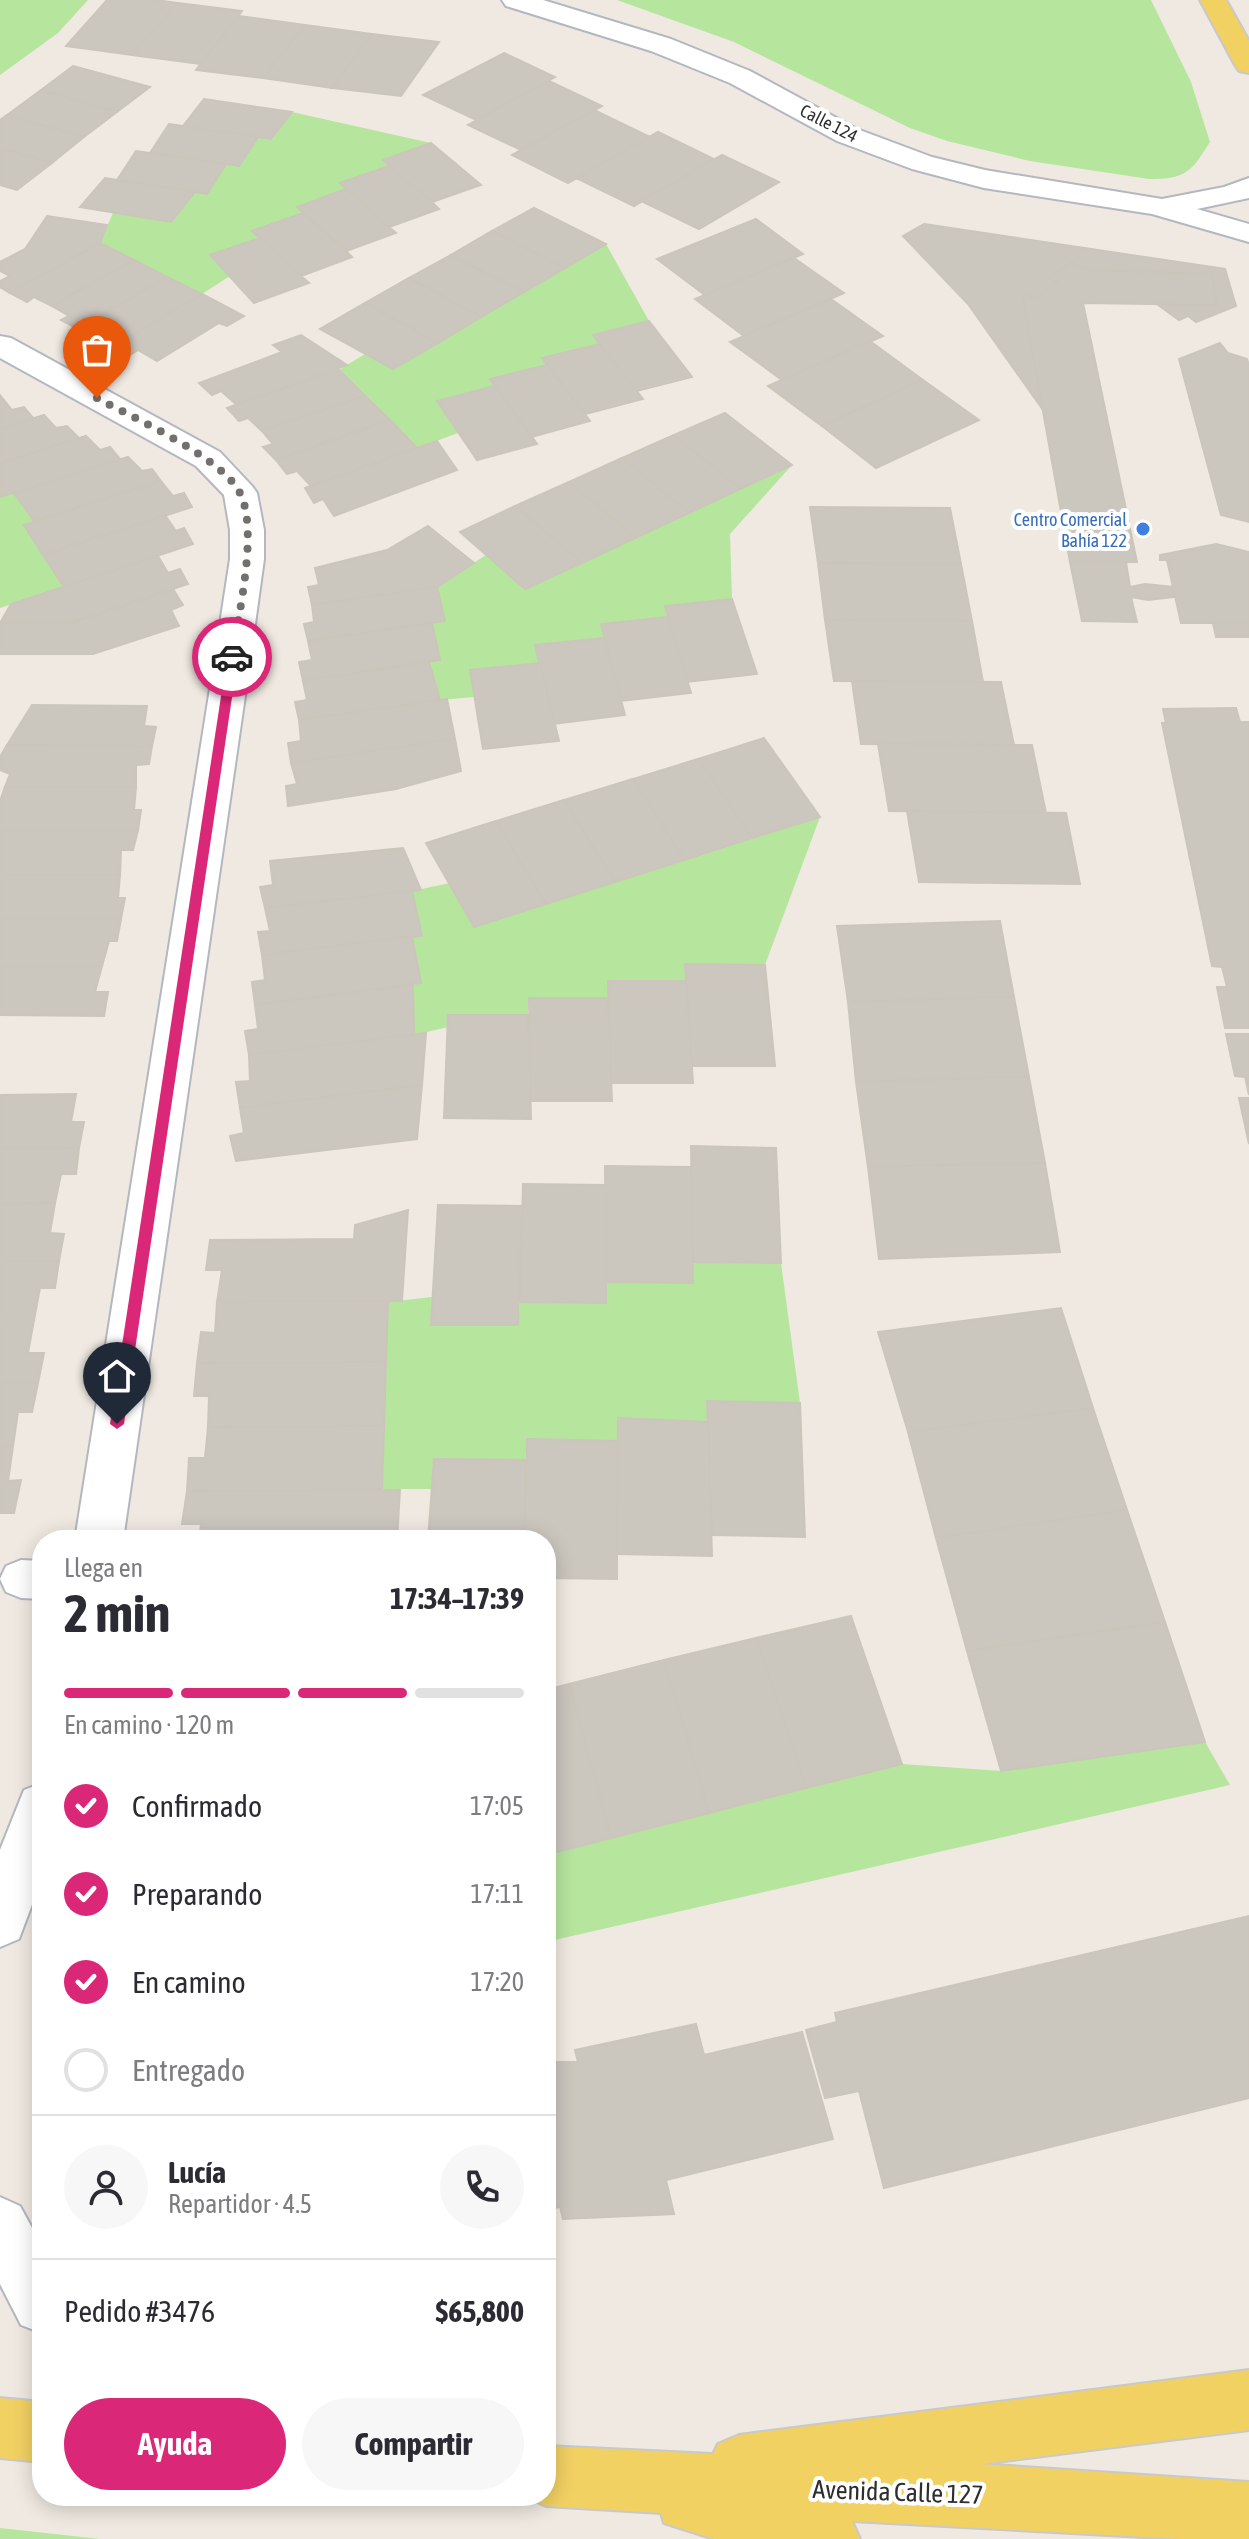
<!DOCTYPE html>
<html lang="es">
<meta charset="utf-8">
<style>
body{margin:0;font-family:"Asap Condensed",sans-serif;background:#f7f7f7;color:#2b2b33;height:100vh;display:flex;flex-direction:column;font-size:30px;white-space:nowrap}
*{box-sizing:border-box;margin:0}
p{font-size:26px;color:#7c7c81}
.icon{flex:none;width:44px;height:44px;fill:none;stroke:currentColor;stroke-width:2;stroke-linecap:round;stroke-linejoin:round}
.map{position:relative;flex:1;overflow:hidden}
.side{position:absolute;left:32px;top:1530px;width:524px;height:976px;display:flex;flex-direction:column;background:#fff;border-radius:32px;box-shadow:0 4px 20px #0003}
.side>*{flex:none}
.pin{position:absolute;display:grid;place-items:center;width:68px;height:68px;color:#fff;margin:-82px -34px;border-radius:50% 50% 50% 0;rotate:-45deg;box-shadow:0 0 8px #0007}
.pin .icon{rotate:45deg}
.courier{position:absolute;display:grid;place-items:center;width:80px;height:80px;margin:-40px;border:6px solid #db2777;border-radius:50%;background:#fff;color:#222;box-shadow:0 2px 10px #0007}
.overview em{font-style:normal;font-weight:700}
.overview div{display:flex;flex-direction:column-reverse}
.overview{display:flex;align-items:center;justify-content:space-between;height:136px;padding:0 32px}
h1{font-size:52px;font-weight:700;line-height:60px}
.bar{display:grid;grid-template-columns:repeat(4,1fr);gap:12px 8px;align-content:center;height:96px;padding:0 32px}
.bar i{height:10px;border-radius:6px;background:#e1e1e2}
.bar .on{background:#db2777}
.bar p{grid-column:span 4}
.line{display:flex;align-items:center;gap:20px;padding:0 32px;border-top:2px solid #e1e1e2}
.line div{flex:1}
.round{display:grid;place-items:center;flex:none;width:84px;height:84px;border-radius:42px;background:#f7f7f7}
ol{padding:0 32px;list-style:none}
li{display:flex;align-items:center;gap:24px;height:88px}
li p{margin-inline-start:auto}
li .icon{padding:8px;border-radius:50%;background:#db2777;color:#fff;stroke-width:4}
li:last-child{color:#7c7c81}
li i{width:44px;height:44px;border:4px solid #e1e1e2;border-radius:50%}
.button{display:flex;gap:16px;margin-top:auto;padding:16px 32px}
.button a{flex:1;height:92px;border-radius:48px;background:#db2777;color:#fff;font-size:32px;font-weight:700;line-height:92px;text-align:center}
.button a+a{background:#f7f7f7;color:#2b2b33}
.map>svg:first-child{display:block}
.green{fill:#b6e59e}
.building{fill:#cbc7bf;stroke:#cbc5ba;stroke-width:2}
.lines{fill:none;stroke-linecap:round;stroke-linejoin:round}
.service-casing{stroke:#b4b7c1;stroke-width:4}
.minor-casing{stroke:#b4b7c1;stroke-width:4}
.primary-casing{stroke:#c9c9c9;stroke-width:4}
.service{fill:#fff;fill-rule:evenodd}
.minor{fill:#fff;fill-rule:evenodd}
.primary{fill:#f2d163;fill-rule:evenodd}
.route{fill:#db2777}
.done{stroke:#726f6d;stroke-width:8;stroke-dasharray:0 14.4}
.shop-dot{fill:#3f7fe0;stroke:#fff;stroke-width:3}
.labels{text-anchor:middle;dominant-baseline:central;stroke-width:8;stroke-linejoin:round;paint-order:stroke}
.far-street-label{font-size:18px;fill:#2e2e2e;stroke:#fff}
.far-shop-label{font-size:18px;fill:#366cbe;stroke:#fff;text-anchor:end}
.near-street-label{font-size:26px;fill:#2e2e2e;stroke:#fff}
</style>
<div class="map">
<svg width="1249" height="2539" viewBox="0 0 1249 2539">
<rect width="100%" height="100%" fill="#efe9e1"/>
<g class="green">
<path d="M0 0H88L58 33 0 75Z"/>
<path d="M617 0H1151L1191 82 1210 142C1191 172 1186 179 1149 179L1030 161 947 141 910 128 734 42Z"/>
<path d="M292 112 431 143 383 160 389 166 340 183 346 189 297 207 303 213 253 231 260 238 211 255 230 276 202 294 100 243 113 213 172 222 195 192 207 193 226 164 239 166 258 137 272 139Z"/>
<path d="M606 244 649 321 594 335 599 344 543 358 547 365 490 379 495 386 437 401 458 433 417 448 339 370 365 354 393 369Z"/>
<path d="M792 465 730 534 732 599 665 606 668 617 601 624 604 638 535 645 540 663 470 670 474 697 440 700 429 662 440 660 432 623 445 621 437 587 486 555 525 589Z"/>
<path d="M14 493 34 521 24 525 64 587 0 608V497Z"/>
<path d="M820 817 765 965H686V981H608V998H529L528 1015H448V1027L414 1035 413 985 421 983 412 936 421 935 412 891 450 883 475 927Z"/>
<path d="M693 1262 781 1263 800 1403 707 1401 708 1422 618 1419 617 1441 527 1439 525 1460 435 1459 432 1489H382L388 1302 432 1297 431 1325H518L520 1302 606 1303V1282L692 1283Z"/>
<path d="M1205 1742 1230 1785 546 1942V1855L902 1764 1001 1771Z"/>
<path d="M0 2528 100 2539H0Z"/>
</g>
<g class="building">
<path d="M107 0H155L178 3 132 55 66 46Z"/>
<path d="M178 3 242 11 200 64 132 55Z"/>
<path d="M239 16 305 25 263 78 196 70Z"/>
<path d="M305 25 372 34 332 88 263 78Z"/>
<path d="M372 34 439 42 401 96 332 88Z"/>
<path d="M504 53 555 77 476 120 423 95Z"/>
<path d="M73 66 150 87 117 112 41 90Z"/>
<path d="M549 81 602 106 521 150 468 125Z"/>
<path d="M41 90 117 112 84 137 7 115Z"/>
<path d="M204 99 292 112 271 139 183 126Z"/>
<path d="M594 110 650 137 568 183 512 155Z"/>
<path d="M7 115 84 137 52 163 0 148V120Z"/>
<path d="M169 124 183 126 258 137 239 166 150 153Z"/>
<path d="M658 132 714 159 634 206 576 178Z"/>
<path d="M431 143 481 185 432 202 383 160Z"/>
<path d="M0 148 52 163 17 190 0 185Z"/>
<path d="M136 151 150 153 226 164 207 194 117 180Z"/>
<path d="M722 155 779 182 699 229 641 201Z"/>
<path d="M389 166 432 202 439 209 389 227 340 183Z"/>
<path d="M105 178 117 180 195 192 171 222 80 207Z"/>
<path d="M346 189 389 227 396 233 346 251 297 207Z"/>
<path d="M534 208 606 244 565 268 492 231Z"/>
<path d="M303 213 346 251 352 257 301 276 252 231Z"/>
<path d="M47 216 107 225 100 243 10 293 0 287V281L10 276 0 271V262L25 249Z"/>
<path d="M756 219 803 254 705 295 657 259Z"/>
<path d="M924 224 1225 269 1236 306 1196 322 1188 316 1179 320 1157 304 1217 305 1211 274 1086 270 1071 262 1050 278 1058 282 1036 299 1024 294 1043 410 968 304 903 236Z"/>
<path d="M492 231 565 268 524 292 451 255Z"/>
<path d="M260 238 301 276 309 283 254 303 210 255Z"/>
<path d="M100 243 134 260 52 306 34 297 27 302 10 293Z"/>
<path d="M451 255 524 292 481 317 409 278Z"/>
<path d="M794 258 844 293 744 336 695 299Z"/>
<path d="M134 260 167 277 78 329 61 320 69 316 52 306Z"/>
<path d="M1071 262 1086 270 1211 274 1217 305 1083 303 1137 562H1070L1025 311 1024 294 1036 299 1058 282 1050 278Z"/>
<path d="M167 277 202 294 120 343 102 333 95 338 78 329Z"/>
<path d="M409 278 481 317 438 343 365 303Z"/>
<path d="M202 294 244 316 227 326 219 323 157 361 138 350 130 355 114 346Z"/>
<path d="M831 299 883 336 782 380 730 342Z"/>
<path d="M365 303 438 343 393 369 320 329Z"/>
<path d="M649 321 692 377 636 391 593 335Z"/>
<path d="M301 335 347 365 237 405 221 391 212 395 199 383 282 352 273 345Z"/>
<path d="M870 341 923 380 822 426 768 386Z"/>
<path d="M1220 343 1228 353 1247 359 1249 366V522L1221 515 1179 359Z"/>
<path d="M599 344 643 399 585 414 542 358Z"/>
<path d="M547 365 590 421 531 437 490 379Z"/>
<path d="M339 370 365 396 262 431 248 418 239 421 227 408Z"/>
<path d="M923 380 979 420 876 468 822 426Z"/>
<path d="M495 386 537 444 477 460 437 401Z"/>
<path d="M0 395 12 410 24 407 34 419 0 429Z"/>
<path d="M365 396 390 420 276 460 263 447 273 444 262 431Z"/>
<path d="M725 413 792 465 740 489 674 435Z"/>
<path d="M44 415 56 428 67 426 79 438 0 463V429Z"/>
<path d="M390 420 417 448 311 486 297 471 287 474 276 460Z"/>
<path d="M674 435 740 489 689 513 622 458Z"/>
<path d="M86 436 100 450 110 447 121 460 0 497V463Z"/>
<path d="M437 441 457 470 334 516 323 499 314 503 305 488Z"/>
<path d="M128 457 142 471 152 469 161 481 34 521 14 493Z"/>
<path d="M622 458 689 513 635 538 569 482Z"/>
<path d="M161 481 173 496 184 493 192 507 43 555 24 525Z"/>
<path d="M569 482 635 538 582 563 515 506Z"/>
<path d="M515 506 582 563 525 589 460 532Z"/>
<path d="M810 507 950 508 961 564 818 563Z"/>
<path d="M165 515 176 531 184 528 193 544 64 587 43 555Z"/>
<path d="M428 526 474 563 437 587 312 605 308 587 319 585 315 568 387 550Z"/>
<path d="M1216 544 1249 552V560H1160V555Z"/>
<path d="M158 556 168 573 180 569 188 584 74 622 0 623 11 604Z"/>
<path d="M1167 560H1249V623H1181Z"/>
<path d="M1070 562H1126L1130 587 1145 584 1173 587 1175 597 1148 600 1131 597 1137 622 1082 621Z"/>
<path d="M818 563 961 564 972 621 825 620Z"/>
<path d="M437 587 445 621 308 641 304 624 314 622 312 605Z"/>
<path d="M173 589 183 605 171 610 179 626 93 654H0V623L74 622Z"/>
<path d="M732 599 757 674 687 682 665 606Z"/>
<path d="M668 617 691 693 621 701 601 624Z"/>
<path d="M825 620 972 621 983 682 834 681Z"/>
<path d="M432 623 440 660 303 681 299 662 312 660 308 641Z"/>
<path d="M1213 623H1249V637H1216Z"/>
<path d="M604 638 625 715 554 724 535 645Z"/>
<path d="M429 662 440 700 299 720 295 702 307 700 303 681Z"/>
<path d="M540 663 559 741 483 749 470 670Z"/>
<path d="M852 681 1001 682 1014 745 861 744Z"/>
<path d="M447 699 455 739 291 763 288 743 301 741 299 720Z"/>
<path d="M32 705 147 706 144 726 156 727 152 746 7 745Z"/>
<path d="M1236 708 1240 722H1249V1028H1225L1217 987H1227L1222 967 1212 966 1162 723H1166L1163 709Z"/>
<path d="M764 738 820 817 752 838 698 759Z"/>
<path d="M455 739 461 771 396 789 288 806 286 786 297 784 291 763Z"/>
<path d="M878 744 1032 745 1046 813 889 811Z"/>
<path d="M7 745 152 746 149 764 136 765V787H5L10 774 0 770V757Z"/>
<path d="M698 759 752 838 684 860 633 779Z"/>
<path d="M633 779 684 860 615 882 564 800Z"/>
<path d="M5 787H136L134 810H141L138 830H0V801Z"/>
<path d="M564 800 615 882 546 904 496 821Z"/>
<path d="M907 811 1066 813 1080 884 919 882Z"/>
<path d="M496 821 546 904 474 927 426 843Z"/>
<path d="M0 830H138L133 850H121L120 875H0Z"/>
<path d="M403 848 421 890 265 908 260 887 273 885 270 861Z"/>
<path d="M0 875H120L118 898H125L121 919H0Z"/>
<path d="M412 891 422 936 262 955 258 932 270 931 265 908Z"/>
<path d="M0 919H121L117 941H109L102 966H0Z"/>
<path d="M1000 921 1014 997 848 1002 837 926Z"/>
<path d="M412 936 421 983 255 1005 252 982 265 980 262 955Z"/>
<path d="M685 964 765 965 775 1066H692Z"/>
<path d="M0 966H102L95 992H108L104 1016 0 1015Z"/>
<path d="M608 981H686L693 1083H611Z"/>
<path d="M413 985 414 1035 249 1055 245 1031 258 1029 255 1005Z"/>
<path d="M1014 997 1029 1077 856 1082 848 1002Z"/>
<path d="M529 998H608L612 1101H531Z"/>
<path d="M448 1015H528L531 1119 444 1118Z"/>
<path d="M426 1033 422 1085 240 1108 236 1082 250 1081 249 1055Z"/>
<path d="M1226 1034H1249V1095L1245 1077 1235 1076Z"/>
<path d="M1029 1077 1045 1163 868 1167 856 1082Z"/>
<path d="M422 1085 417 1139 236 1161 230 1136 244 1133 240 1108Z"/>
<path d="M76 1094 71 1122H84L79 1148 0 1149V1095Z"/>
<path d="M1239 1098H1249V1144Z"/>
<path d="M691 1146 776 1148 781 1263 693 1262Z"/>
<path d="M79 1148 76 1174H61L55 1203 0 1204V1149Z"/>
<path d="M1045 1163 1060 1252 879 1259 868 1167Z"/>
<path d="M605 1166 691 1167 693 1283 606 1282Z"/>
<path d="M523 1184 606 1185V1303L520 1302Z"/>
<path d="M55 1203 50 1233 64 1234 59 1261H0V1204Z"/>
<path d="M438 1205 522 1206 518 1325H431Z"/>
<path d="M408 1210 402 1301 217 1302 222 1270H206L210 1240 354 1239 355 1225Z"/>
<path d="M0 1261H59L55 1288H40L34 1320H0Z"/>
<path d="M217 1302H388L386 1362 197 1363 201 1332 215 1333Z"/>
<path d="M1061 1308 1093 1408 908 1432 878 1332Z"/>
<path d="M0 1320H34L28 1353H44L38 1383H0Z"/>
<path d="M386 1362 384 1426 208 1427 209 1396H194L197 1363Z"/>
<path d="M0 1383H38L32 1412H18L13 1446H0Z"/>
<path d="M707 1401 800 1403 805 1537 712 1535Z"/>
<path d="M1093 1408 1127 1510 936 1538 908 1432Z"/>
<path d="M618 1418 708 1422 712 1556 617 1554Z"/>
<path d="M384 1426 382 1489 187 1491 189 1458H205L208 1427Z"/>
<path d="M527 1439 617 1441V1579L546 1578V1540H524Z"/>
<path d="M0 1446H13L8 1481 21 1480 14 1513H0Z"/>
<path d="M434 1459 525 1460 524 1540H428Z"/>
<path d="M400 1490 397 1540H199L201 1524H182L187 1491Z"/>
<path d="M1127 1510 1165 1622 967 1651 936 1538Z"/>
<path d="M851 1616 902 1764 806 1788 756 1638Z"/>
<path d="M1165 1622 1205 1742 1001 1771 967 1651Z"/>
<path d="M756 1638 806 1788 709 1813 664 1660Z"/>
<path d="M664 1660 709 1813 611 1838 569 1684Z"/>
<path d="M569 1684 611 1838 546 1855V1690Z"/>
<path d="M1249 1916V2098L884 2188 859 2091 825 2098 806 2030 837 2022 835 2013Z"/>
<path d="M696 2024 704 2055 802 2032 833 2139 666 2180 674 2214 563 2219 560 2207 546 2210V2062H578L575 2050Z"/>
</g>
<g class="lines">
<defs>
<path id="service" d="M21 1560 42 1561V1599L21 1598 6 1592 0 1579 6 1566Z"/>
<g id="minor">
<path d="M502 0H543L671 39 750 71 857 129 932 157 985 170 1162 199 1224 187 1249 178V198L1197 209 1249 224V242L1152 214 984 188 912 169 837 141 730 83 651 51 506 6Z"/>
<path d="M0 336 11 338 220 452 252 486 257 493 264 530V559L247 682 123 1540H75L211 682 230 559V530L224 495 196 466 0 358Z"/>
<path d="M42 1783V1878L19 1939 0 1947V1850L24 1790Z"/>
<path d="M0 2197 20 2206 42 2246V2333L21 2325 0 2284Z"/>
</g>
<g id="primary">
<path d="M1200 0H1226L1249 41V73L1239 71 1235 65Z"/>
<path d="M1249 2370V2430L980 2464 1249 2482V2539H1181L852 2521 860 2539H714L664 2523 661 2513 546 2506 524 2496H546V2446L713 2454 718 2444 739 2435Z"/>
<path d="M0 2398 42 2402V2462L0 2458Z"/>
</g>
</defs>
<use href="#service" class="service-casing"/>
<use href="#minor" class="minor-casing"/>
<use href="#primary" class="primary-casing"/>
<use href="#service" class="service"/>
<use href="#minor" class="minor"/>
<use href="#primary" class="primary"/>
</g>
<path class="route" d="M232 654 238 657 124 1424 117 1429 110 1424 227 657Z"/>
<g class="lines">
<path class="done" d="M97 398C133 418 222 457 240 493 259 531 238 616 232 657"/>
</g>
<circle class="shop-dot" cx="1143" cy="529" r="8"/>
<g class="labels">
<g class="far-street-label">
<text transform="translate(829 123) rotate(27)">Calle 124</text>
</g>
<g class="far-shop-label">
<text x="1127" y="519">Centro Comercial<tspan x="1127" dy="21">Bahía 122</tspan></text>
</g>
<g class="near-street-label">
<text transform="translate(898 2492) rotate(2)">Avenida Calle 127</text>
</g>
</g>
</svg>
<div class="pin" style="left:97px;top:398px;background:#ea580c"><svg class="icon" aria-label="bag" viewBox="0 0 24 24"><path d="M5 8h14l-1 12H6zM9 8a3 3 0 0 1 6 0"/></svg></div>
<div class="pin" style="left:117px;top:1424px;background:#1f2937"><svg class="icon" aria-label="home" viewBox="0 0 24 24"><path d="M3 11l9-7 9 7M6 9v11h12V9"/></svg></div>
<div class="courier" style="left:232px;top:657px"><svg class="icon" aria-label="car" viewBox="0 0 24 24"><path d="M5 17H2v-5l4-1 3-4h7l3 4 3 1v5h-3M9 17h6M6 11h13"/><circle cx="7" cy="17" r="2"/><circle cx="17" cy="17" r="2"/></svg></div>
<section class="side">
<div class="overview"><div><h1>2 min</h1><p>Llega en</p></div><em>17:34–17:39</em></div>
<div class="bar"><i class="on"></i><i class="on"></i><i class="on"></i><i></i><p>En camino · 120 m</p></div>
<ol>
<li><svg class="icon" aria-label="check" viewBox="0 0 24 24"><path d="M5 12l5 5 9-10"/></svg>Confirmado<p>17:05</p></li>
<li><svg class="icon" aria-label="check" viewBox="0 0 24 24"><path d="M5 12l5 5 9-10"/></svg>Preparando<p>17:11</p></li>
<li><svg class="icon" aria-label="check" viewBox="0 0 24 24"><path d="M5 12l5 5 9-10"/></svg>En camino<p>17:20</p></li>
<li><i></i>Entregado</li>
</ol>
<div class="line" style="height:144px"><a class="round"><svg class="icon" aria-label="person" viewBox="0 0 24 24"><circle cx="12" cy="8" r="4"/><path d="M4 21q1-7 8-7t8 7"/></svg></a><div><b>Lucía</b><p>Repartidor · 4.5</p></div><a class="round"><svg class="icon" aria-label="phone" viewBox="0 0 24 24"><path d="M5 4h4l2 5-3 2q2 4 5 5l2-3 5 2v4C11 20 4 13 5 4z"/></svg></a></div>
<div class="line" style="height:104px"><div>Pedido #3476</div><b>$65,800</b></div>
<div class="button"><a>Ayuda</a><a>Compartir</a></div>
</section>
</div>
